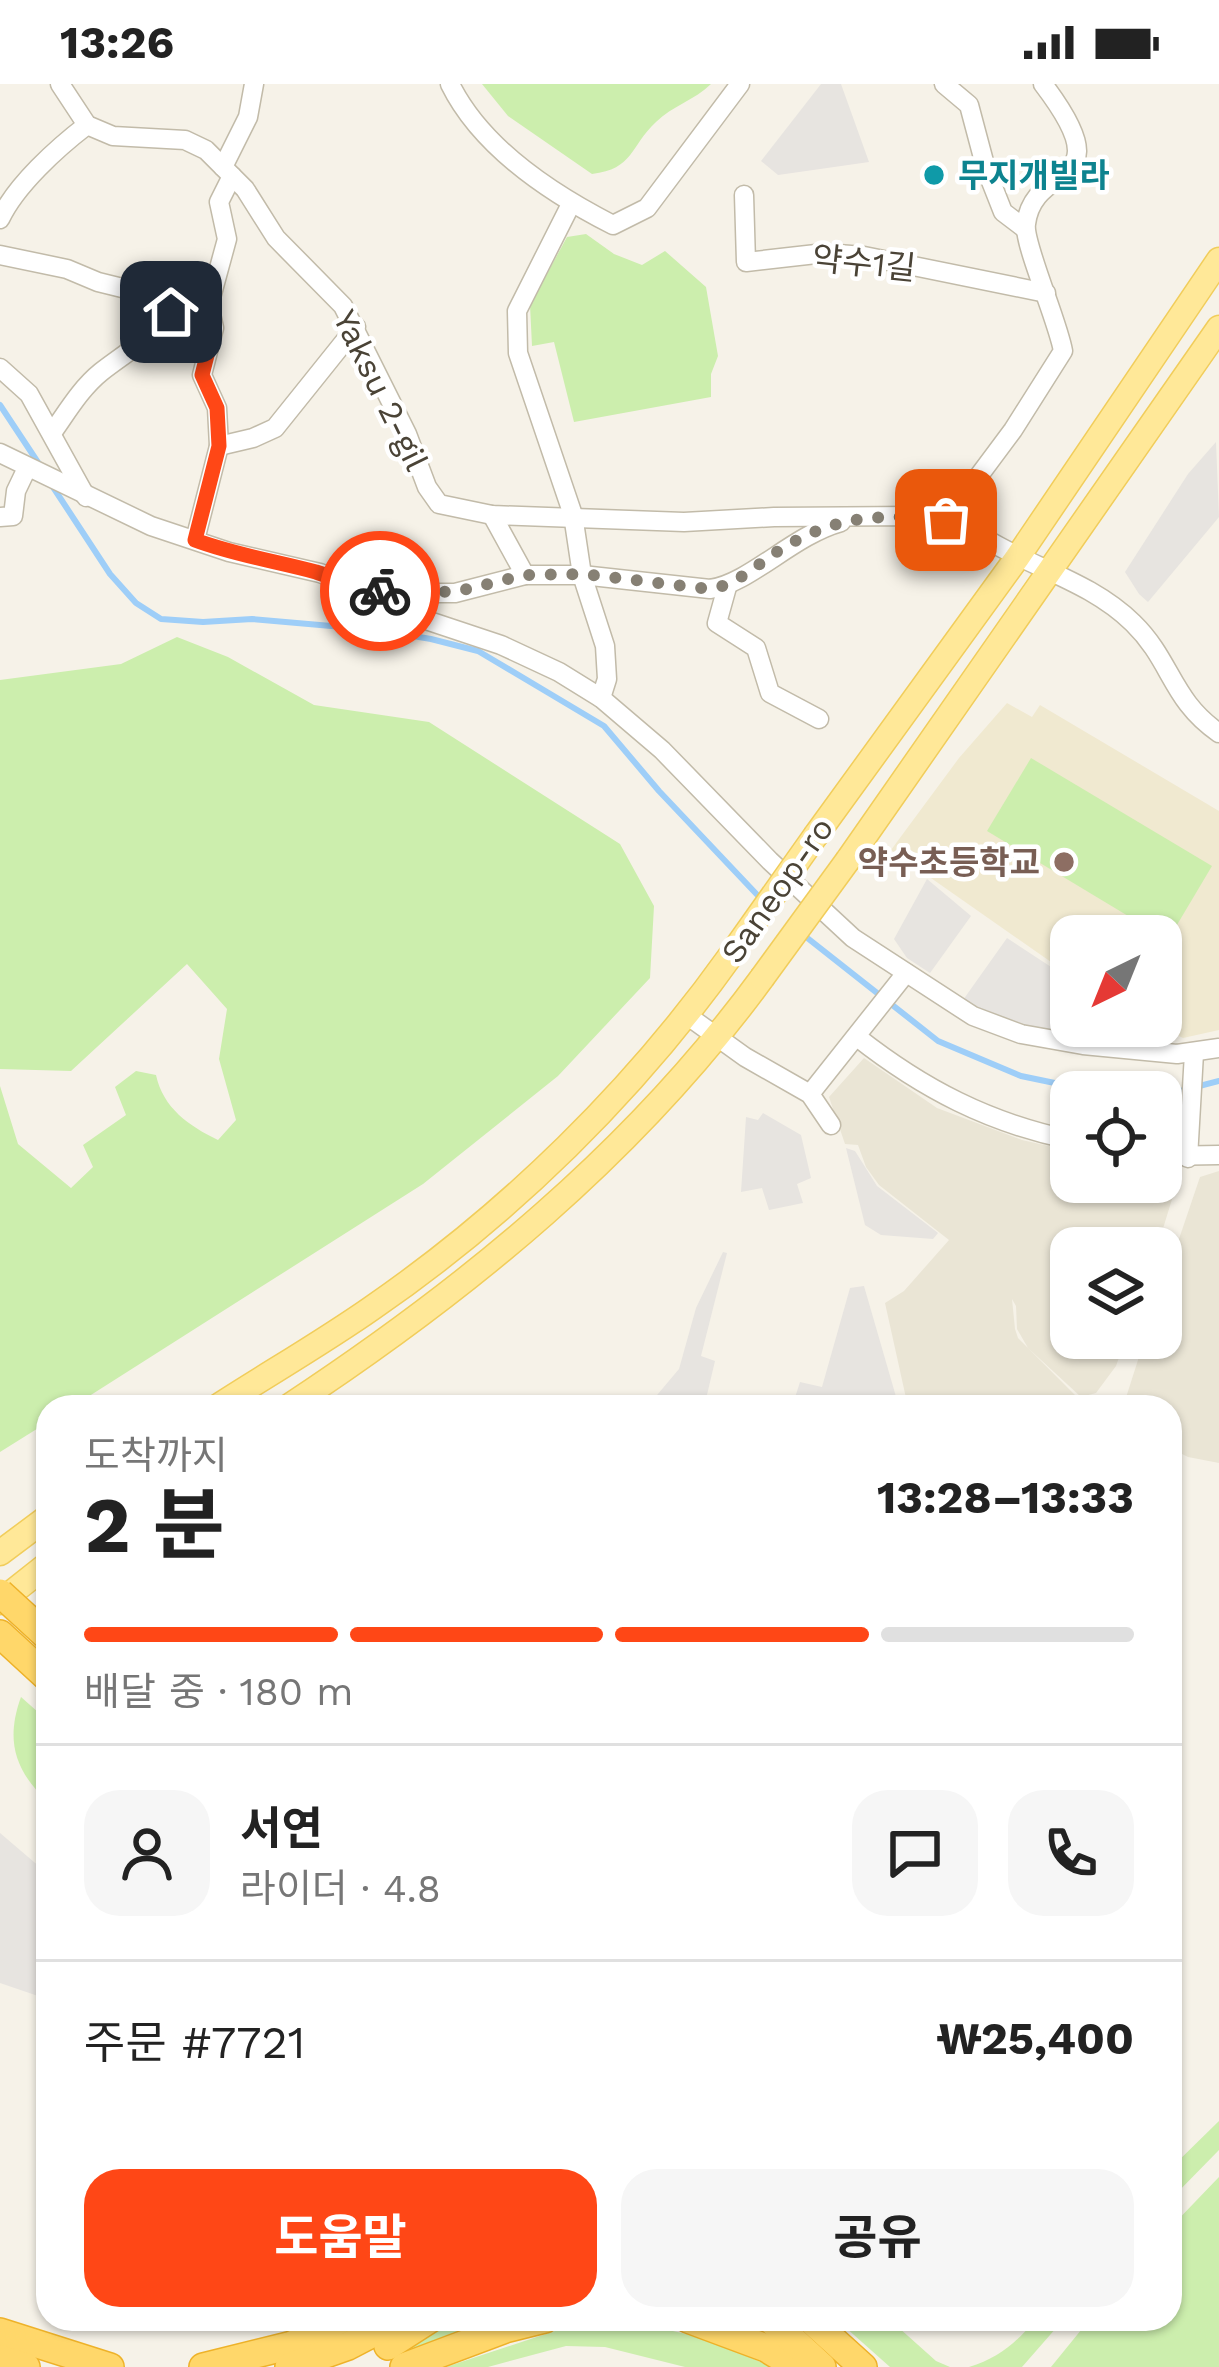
<!DOCTYPE html>
<html lang="ko">
<meta charset="utf-8">
<style>
body{margin:0;font-family:"Work Sans","Noto Sans KR",sans-serif;background:#f6f6f6;color:#222;height:100vh;display:flex;flex-direction:column;font-size:45px;white-space:nowrap}
*{box-sizing:border-box;margin:0}
p{font-size:39px;color:#767676}
.icon{flex:none;width:66px;height:66px;fill:none;stroke:currentColor;stroke-width:2;stroke-linecap:round;stroke-linejoin:round}
.map{position:relative;flex:1;overflow:hidden}
.side{position:absolute;left:36px;top:1311px;width:1146px;height:936px;display:flex;flex-direction:column;background:#fff;border-radius:36px;box-shadow:0 3px 9px #0004}
.side>*{flex:none}
.needle{width:78px;rotate:223deg}
.controls{position:absolute;left:1050px;top:831px;display:grid;gap:24px}
.controls a{display:grid;place-items:center;width:132px;height:132px;border-radius:24px;background:#fff;box-shadow:0 3px 9px #0004;font-size:60px}
.pin{position:absolute;display:grid;place-items:center;width:102px;height:102px;color:#fff;margin:-51px;border-radius:24px;box-shadow:0 6px 18px #0006}
.courier{position:absolute;display:grid;place-items:center;width:120px;height:120px;margin:-60px;border:9px solid #ff4716;border-radius:50%;background:#fff;color:#222;box-shadow:0 3px 15px #0007}
.head em{font-style:normal;font-weight:700}
.head div{display:flex;flex-direction:column-reverse}
.head{display:flex;align-items:center;justify-content:space-between;height:204px;padding:0 48px}
h1{font-size:78px;font-weight:700;line-height:90px}
.bar{display:grid;grid-template-columns:repeat(4,1fr);gap:18px 12px;align-content:center;height:144px;padding:0 48px}
.bar i{height:15px;border-radius:9px;background:#e0e0e0}
.bar .current{background:#ff4716}
.bar p{grid-column:span 4}
.line{display:flex;align-items:center;gap:30px;padding:0 48px;border-top:3px solid #e0e0e0}
.line div{flex:1}
.round{display:grid;place-items:center;flex:none;width:126px;height:126px;border-radius:36px;background:#f6f6f6}
.action{display:flex;gap:24px;margin-top:auto;padding:24px 48px}
.action a{flex:1;height:138px;border-radius:36px;background:#ff4716;color:#fff;font-size:48px;font-weight:700;line-height:138px;text-align:center}
.action a+a{background:#f6f6f6;color:#222}
.status{display:flex;justify-content:space-between;align-items:center;height:84px;padding:0 60px;background:#fff;direction:ltr}
.status svg{height:33px;fill:currentColor}
.map>svg:first-child{display:block}
.residential{fill:#eae5d5}
.education{fill:#f0e9d0}
.green{fill:#cceead}
.parking{fill:#e7e4e0}
.lines{fill:none;stroke-linecap:round;stroke-linejoin:round}
.stream{stroke:#9ecef8;stroke-width:6}
.minor-casing{stroke:#c2bba9;stroke-width:21}
.major-casing{stroke:#f1cd5b;stroke-width:27}
.highway-casing{stroke:#eeb229;stroke-width:30}
.minor{stroke:#fff;stroke-width:18}
.major{stroke:#ffe898;stroke-width:24}
.highway{stroke:#ffd76a;stroke-width:27}
.major-bridge-casing{stroke:#f1cd5b;stroke-width:27;stroke-linecap:butt}
.highway-bridge-casing{stroke:#eeb229;stroke-width:30;stroke-linecap:butt}
.major-bridge{stroke:#ffe898;stroke-width:24}
.highway-bridge{stroke:#ffd76a;stroke-width:27}
.done{stroke:#868074;stroke-width:12;stroke-dasharray:0 21.6}
.route{stroke:#ff4716;stroke-width:15}
.culture-dot{fill:#0f9aa8;stroke:#fff;stroke-width:4.5}
.education-dot{fill:#8d6e63;stroke:#fff;stroke-width:4.5}
.labels{text-anchor:middle;dominant-baseline:central;stroke-width:9;stroke-linejoin:round;paint-order:stroke}
.culture-label{font-size:33px;font-weight:bold;fill:#0d838f;stroke:#fff;text-anchor:start}
.street-label{font-size:33px;fill:#4a4336;stroke:#fff}
.education-label{font-size:33px;font-weight:bold;fill:#785e54;stroke:#fff;text-anchor:end}
</style>
<div class="status"><b>13:26</b><svg viewBox="0 0 49 12"><path d="M0 12V9h3v3zM5 12V6h3v6zM10 12V3h3v9zM15 12V0h3v12zM26 1h20v11H26zM47 4h2v5h-2z"/></svg></div>
<div class="map">
<svg width="1219" height="2283" viewBox="0 0 1219 2283">
<rect width="100%" height="100%" fill="#f6f2e8"/>
<g class="residential">
<path d="M864 974 937 1024 1022 1056 1071 1067V1098H1161V1088L1177 1099 1157 1164H1071V1254H1126L1116 1282 1096 1309 1081 1313 1028 1264 1017 1245 1016 1222 1012 1215 1015 1245 1018 1254 1079 1315 1082 1323H908L885 1219 904 1207 949 1156 879 1101 866 1083 858 1061 845 1060 829 1013Z"/>
<path d="M1219 1087V1379L1188 1373 1170 1364V1323H1123L1145 1254H1161V1208L1200 1093Z"/>
</g>
<path class="education" d="M1007 619 1032 633 1040 621 1219 727V946L1183 954 1158 942H1161V852H1071V892L891 766 959 674Z"/>
<g class="green">
<path d="M482 0H711C695 16 672 22 656 38 630 62 634 85 592 90L508 32Z"/>
<path d="M586 150 614 170 642 181 665 167 706 203 718 272 711 290V313L574 338 554 258 532 262 530 221 567 153Z"/>
<path d="M177 553 228 573 314 621 429 638 620 760 654 822 650 894 558 992 423 1100 72 1323H48V1338L0 1368V1002L18 1060 71 1104 93 1083 83 1061 126 1031 115 1003 136 987 156 991C163 1024 189 1042 218 1056L236 1036 219 975 227 925 187 880 71 987 0 985V596L121 580Z"/>
<path d="M1031 674 1212 782 1168 856 987 747Z"/>
<path d="M21 1613 48 1637V1718C15 1687 5 1657 21 1613Z"/>
<path d="M1219 2037V2066L1170 2116V2085Z"/>
<path d="M1219 2093V2283H1051L1090 2235H1170V2144Z"/>
<path d="M450 2235H510L402 2274 400 2268Z"/>
<path d="M836 2235H889L936 2277 950 2283H890Z"/>
<path d="M1036 2235H1064L1022 2283H969C999 2274 1016 2259 1036 2235Z"/>
<path d="M636 2239 705 2254 772 2283H685L605 2263 566 2262 488 2283H446L558 2246Z"/>
</g>
<g class="parking">
<path d="M821 0H841L869 78 778 91 761 77Z"/>
<path d="M1216 358 1219 433 1148 518 1139 510 1125 488 1188 390Z"/>
<path d="M355 510 389 515 413 540 351 529Z"/>
<path d="M927 795 971 832 930 889 907 874 894 855Z"/>
<path d="M1007 854 1071 896V942H1152L1156 953 1041 946 1004 936 963 916Z"/>
<path d="M763 1029 801 1051 811 1094 797 1100 803 1119 769 1126 762 1104 741 1108 746 1033 758 1036Z"/>
<path d="M846 1064 855 1067 877 1102 938 1149 933 1155 881 1151 865 1141Z"/>
<path d="M723 1168 727 1169 701 1272 715 1277 706 1315 734 1323H647L679 1285 696 1224Z"/>
<path d="M864 1202 899 1323H792L800 1298 822 1303 850 1204Z"/>
<path d="M0 1749 48 1790V1889L41 1913 0 1899Z"/>
</g>
<g class="lines">
<g class="stream">
<path d="M0 321 41 383"/>
<path d="M51 400 110 490 136 519 161 535 203 538 252 535 377 546 431 555 478 567 547 608 604 642 659 707 764 818"/>
<path d="M801 849 938 957 1021 992 1098 1008"/>
<path d="M1161 1012 1219 997"/>
</g>
<defs>
<g id="minor">
<path d="M60 0 87 41 113 52 185 56 206 66 245 105 276 154 343 222 407 350 427 403 439 420 492 431 684 438 774 433 914 432 966 441"/>
<path d="M450 0C481 63 552 110 613 141L647 124 740 0"/>
<path d="M944 0 969 21 986 85 1003 128 1024 144"/>
<path d="M223 83 248 33 254 0"/>
<path d="M744 111 746 178 825 169 864 172 1046 209"/>
<path d="M571 120 517 227 518 269 573 431 582 491 605 562 607 595 601 614"/>
<path d="M0 135C16 101 57 64 87 41"/>
<path d="M0 171 67 185 98 198 159 213 209 221 214 244 202 291 217 324 219 362 195 456"/>
<path d="M209 221 227 155 219 118 232 92"/>
<path d="M0 284 29 310 86 413"/>
<path d="M52 349C67 328 81 304 101 288 129 266 162 249 177 215"/>
<path d="M219 362 253 354 275 344 356 243"/>
<path d="M0 369 151 442 229 468 320 489 362 505 393 509 420 534 501 561 559 588 601 614 662 666 770 777 853 854 973 932 1021 950 1083 961 1177 970 1219 964"/>
<path d="M492 431 525 491"/>
<path d="M0 433 13 432 16 407 27 384"/>
<path d="M946 436 1013 346 1063 267C1058 237 1023 159 1026 140 1034 75 1125 108 1043 0"/>
<path d="M986 455C1035 485 1091 498 1133 539 1172 577 1171 616 1219 649"/>
<path d="M727 503 717 539 756 564 770 609 819 635"/>
<path d="M393 509H455L525 491H582L710 505C749 500 793 451 841 438"/>
<path d="M688 932 745 973 810 1010 831 1041"/>
<path d="M857 953C923 1005 989 1039 1071 1056"/>
<path d="M810 1010 906 889"/>
<path d="M1161 1072 1219 1071"/>
<path d="M1188 1074 1194 969"/>
</g>
<g id="major">
<path d="M816 751 1017 474 1219 176"/>
<path d="M848 776 1219 244"/>
<path d="M217 1323C268 1290 322 1259 372 1224 510 1129 634 1007 731 871"/>
<path d="M288 1323C467 1205 634 1069 762 894"/>
<path d="M0 1469 48 1433"/>
<path d="M0 1518 48 1480"/>
</g>
<g id="highway">
<path d="M0 1550 48 1594"/>
<path d="M688 2235 766 2264 797 2283"/>
<path d="M770 2235 822 2283"/>
<path d="M810 2235 863 2283"/>
<path d="M0 2248 110 2283"/>
<path d="M388 2262 430 2235"/>
<path d="M0 2275 26 2283"/>
<path d="M203 2283 292 2261 342 2235"/>
<path d="M289 2283 348 2262 400 2235"/>
<path d="M404 2283 505 2245 545 2235"/>
</g>
</defs>
<use href="#minor" class="minor-casing"/>
<use href="#major" class="major-casing"/>
<use href="#highway" class="highway-casing"/>
<use href="#minor" class="minor"/>
<use href="#major" class="major"/>
<use href="#highway" class="highway"/>
<defs>
<g id="major-bridge">
<path d="M731 871 816 751"/>
<path d="M762 894 848 776"/>
</g>
<path id="highway-bridge" d="M0 1509 48 1553"/>
</defs>
<use href="#major-bridge" class="major-bridge-casing"/>
<use href="#highway-bridge" class="highway-bridge-casing"/>
<use href="#major-bridge" class="major-bridge"/>
<use href="#highway-bridge" class="highway-bridge"/>
</g>
<g class="lines">
<path class="done" d="M380 507 455 508 525 491 583 490 710 505C738 501 758 479 783 464 839 430 883 430 946 436"/>
<path class="route" d="M171 228 177 215 209 221 214 244 202 291 217 324 219 362 195 456C235 471 275 477 316 488 338 495 357 505 380 507"/>
</g>
<circle class="culture-dot" cx="934" cy="91" r="12"/>
<circle class="education-dot" cx="1064" cy="778" r="12"/>
<g class="labels">
<g class="culture-label">
<text x="958" y="91">무지개빌라</text>
</g>
<g class="street-label">
<text transform="translate(864 179) rotate(6)">약수1길</text>
<text transform="translate(381 306) rotate(64)">Yaksu 2-gil</text>
<text transform="translate(777 806) rotate(-55)">Saneop-ro</text>
</g>
<g class="education-label">
<text x="1040" y="778">약수초등학교</text>
</g>
</g>
</svg>
<div class="controls">
<a><svg class="needle" viewBox="-14 -14 28 28"><path d="M0-13l5 13h-10z" fill="#e53935"/><path d="M0 13l5-13h-10z" fill="#767676"/></svg></a>
<a><svg class="icon" aria-label="locate" viewBox="0 0 24 24"><circle cx="12" cy="12" r="6"/><path d="M12 2v4M12 18v4M2 12h4M18 12h4"/></svg></a>
<a><svg class="icon" aria-label="layers" viewBox="0 0 24 24"><path d="M12 4l9 5-9 5-9-5zM3 14l9 5 9-5"/></svg></a>
</div>
<div class="pin" style="left:946px;top:436px;background:#ea580c"><svg class="icon" aria-label="bag" viewBox="0 0 24 24"><path d="M5 8h14l-1 12H6zM9 8a3 3 0 0 1 6 0"/></svg></div>
<div class="pin" style="left:171px;top:228px;background:#1f2937"><svg class="icon" aria-label="home" viewBox="0 0 24 24"><path d="M3 11l9-7 9 7M6 9v11h12V9"/></svg></div>
<div class="courier" style="left:380px;top:507px"><svg class="icon" aria-label="bike" viewBox="0 0 24 24"><circle cx="6" cy="16" r="4"/><circle cx="18" cy="16" r="4"/><path d="M6 16l4-8h5l3 8M10 8l3 8H6M13 5h3"/></svg></div>
<section class="side">
<div class="head"><div><h1>2 분</h1><p>도착까지</p></div><em>13:28–13:33</em></div>
<div class="bar"><i class="current"></i><i class="current"></i><i class="current"></i><i></i><p>배달 중 · 180 m</p></div>
<div class="line" style="height:216px"><a class="round"><svg class="icon" aria-label="person" viewBox="0 0 24 24"><circle cx="12" cy="8" r="4"/><path d="M4 21q1-7 8-7t8 7"/></svg></a><div><b>서연</b><p>라이더 · 4.8</p></div><a class="round"><svg class="icon" aria-label="chat" viewBox="0 0 24 24"><path d="M4 5h16v11H9l-5 4z"/></svg></a><a class="round"><svg class="icon" aria-label="phone" viewBox="0 0 24 24"><path d="M5 4h4l2 5-3 2q2 4 5 5l2-3 5 2v4C11 20 4 13 5 4z"/></svg></a></div>
<div class="line" style="height:156px"><div>주문 #7721</div><b>₩25,400</b></div>
<div class="action"><a>도움말</a><a>공유</a></div>
</section>
</div>
